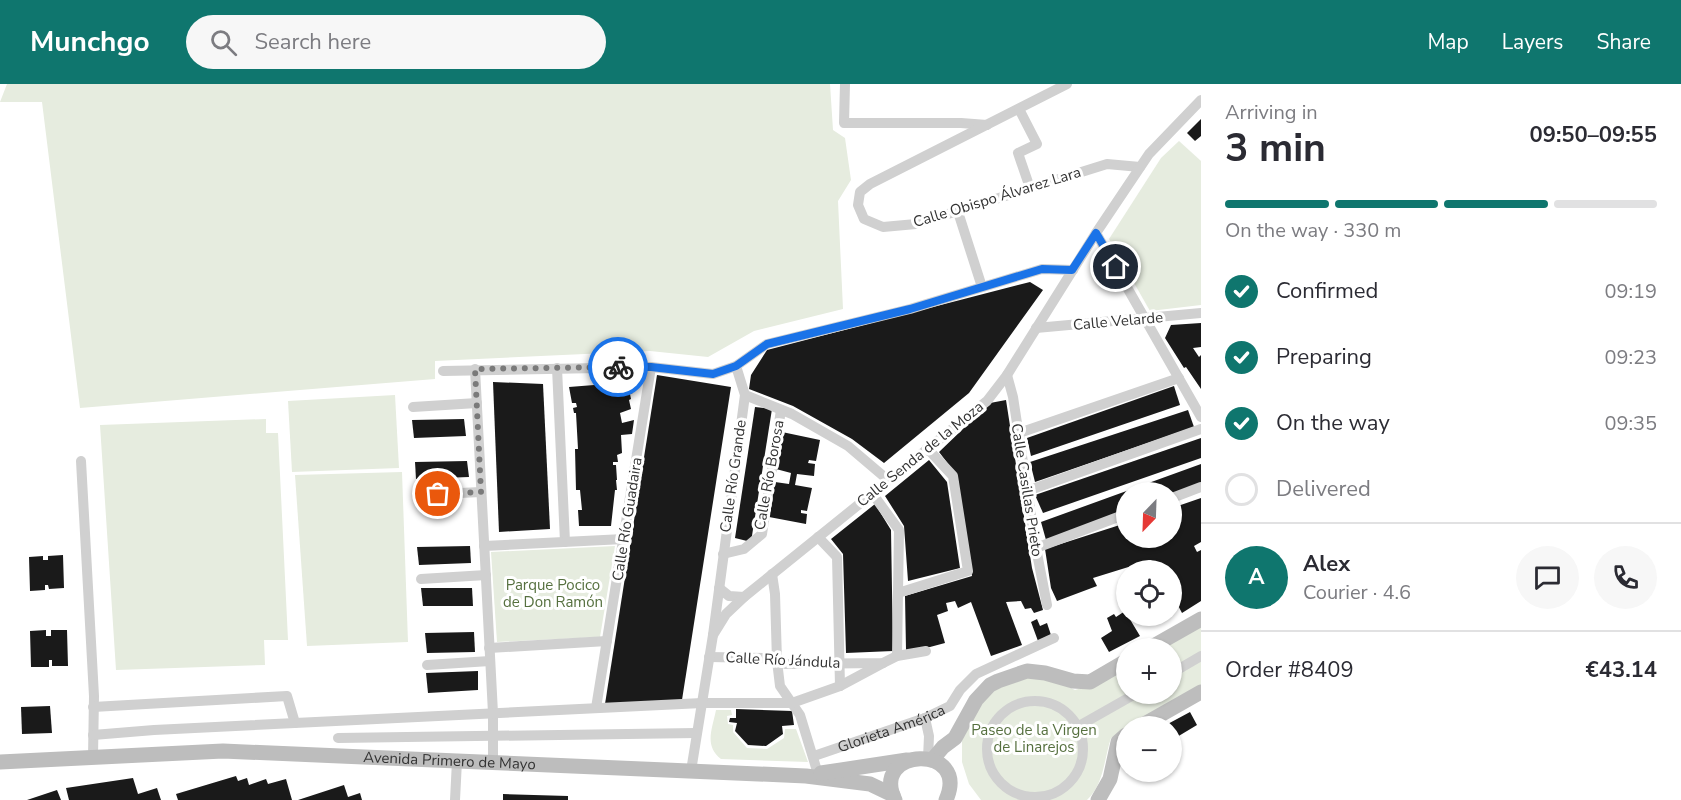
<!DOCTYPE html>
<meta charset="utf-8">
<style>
body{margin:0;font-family:"Nunito Sans",sans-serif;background:#f7f7f7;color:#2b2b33;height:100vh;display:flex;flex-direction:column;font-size:22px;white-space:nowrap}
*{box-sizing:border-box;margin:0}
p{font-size:20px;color:#7c7c81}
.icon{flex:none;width:33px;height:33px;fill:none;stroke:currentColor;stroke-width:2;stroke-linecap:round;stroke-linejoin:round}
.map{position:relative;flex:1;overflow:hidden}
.side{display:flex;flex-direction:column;background:#fff;width:480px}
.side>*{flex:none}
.needle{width:39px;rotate:203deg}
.fabs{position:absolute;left:1116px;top:398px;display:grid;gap:12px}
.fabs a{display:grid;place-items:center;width:66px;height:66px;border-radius:50%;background:#fff;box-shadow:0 2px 4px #0004;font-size:30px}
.pin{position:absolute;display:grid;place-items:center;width:51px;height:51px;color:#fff;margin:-26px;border:3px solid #fff;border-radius:50%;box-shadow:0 2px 6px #0007}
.courier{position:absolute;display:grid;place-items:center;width:60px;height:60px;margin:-30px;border:4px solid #1a73e8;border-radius:50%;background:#fff;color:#222;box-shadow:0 2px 8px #0007}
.overview em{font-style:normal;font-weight:700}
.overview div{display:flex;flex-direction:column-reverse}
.overview{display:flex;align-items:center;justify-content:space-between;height:102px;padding:0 24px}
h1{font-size:39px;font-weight:700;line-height:45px}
.bar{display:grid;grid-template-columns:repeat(4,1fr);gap:9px 6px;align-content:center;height:72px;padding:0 24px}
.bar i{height:8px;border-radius:4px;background:#e1e1e2}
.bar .selected{background:#0f766e}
.bar p{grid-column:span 4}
.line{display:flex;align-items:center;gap:15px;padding:0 24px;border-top:2px solid #e1e1e2}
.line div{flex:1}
.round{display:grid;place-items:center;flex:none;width:63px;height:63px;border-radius:32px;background:#f7f7f7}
ol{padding:0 24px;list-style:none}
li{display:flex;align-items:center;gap:18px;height:66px}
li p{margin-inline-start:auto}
li .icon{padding:6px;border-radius:50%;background:#0f766e;color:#fff;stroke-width:4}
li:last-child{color:#7c7c81}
li i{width:33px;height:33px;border:3px solid #e1e1e2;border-radius:50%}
header{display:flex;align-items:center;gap:36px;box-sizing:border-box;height:84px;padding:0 30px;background:#0f766e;color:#fff}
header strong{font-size:28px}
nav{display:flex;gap:33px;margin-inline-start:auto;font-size:21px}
.search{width:420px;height:54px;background:#f7f7f7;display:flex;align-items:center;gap:15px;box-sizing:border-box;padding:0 21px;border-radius:33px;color:#7c7c81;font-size:22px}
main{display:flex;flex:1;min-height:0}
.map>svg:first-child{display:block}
.green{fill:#e6ecdf}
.building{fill:#1a1a1a}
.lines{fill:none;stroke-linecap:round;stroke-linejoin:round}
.street{stroke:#d0d0d0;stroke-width:10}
.secondary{stroke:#bdbdbd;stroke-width:15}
.done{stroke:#7a7a7a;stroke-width:6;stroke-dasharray:0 10.8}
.route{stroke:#1a73e8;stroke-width:8}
.labels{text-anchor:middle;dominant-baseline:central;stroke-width:6;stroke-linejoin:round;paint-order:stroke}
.street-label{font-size:15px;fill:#333;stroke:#fff}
.park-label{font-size:15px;fill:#56703f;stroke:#fff}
</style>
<header>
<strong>Munchgo</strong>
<div class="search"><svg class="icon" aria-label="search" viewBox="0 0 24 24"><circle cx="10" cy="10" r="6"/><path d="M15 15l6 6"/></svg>Search here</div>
<nav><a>Map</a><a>Layers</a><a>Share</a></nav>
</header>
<main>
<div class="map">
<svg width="1201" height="716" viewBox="0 0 1201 716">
<rect width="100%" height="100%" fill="#fff"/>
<g class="green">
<path d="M7 0H830L833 46 845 54 851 96 838 117 843 225 754 247 708 273 650 267 435 277V295L80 324 42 18H0Z"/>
<path d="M1179 57 1201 77V221L1150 227 1109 155 1161 74Z"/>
<path d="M395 311 399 384 292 388 288 317Z"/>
<path d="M266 335V349H278L288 556H264L265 581 116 586 100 341Z"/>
<path d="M402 388 408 558 307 562 295 391Z"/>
<path d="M615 462 600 553 497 558 491 468Z"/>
<path d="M1201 540V604L1133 642H1126V646L1111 654C1104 675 1104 700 1087 716H981L969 700 962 678V654L985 612 1005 599 1028 594 1053 596 1075 606 1095 600 1126 582V609H1172V564H1159Z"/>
<path d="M716 626H731L732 631 727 632 728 640 733 641V648L747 664 767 665 784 654 785 645H796L808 678 721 675C704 661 712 646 716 626Z"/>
</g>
<g class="building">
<path d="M1201 35V52L1195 57 1187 49Z"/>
<path d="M1030 198 1043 206 969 309 884 379 852 355 793 322 749 305 751 291 767 266Z"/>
<path d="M1201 239V263L1193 264 1199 273 1201 271V305L1186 283 1184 284 1165 254 1171 241Z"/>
<path d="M657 291 731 303 682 616 605 620Z"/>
<path d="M493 298 543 300 550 445 499 448Z"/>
<path d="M632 298 633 309 630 310 631 315 629 316 631 325 620 329 622 339 634 336 632 350 621 351 622 369 617 371 618 378H613V381H616L617 396H616L617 406H615L611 442H579L578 426H582L580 406H576L575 365H578L576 329H574L573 324 577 323 576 319H572L569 303Z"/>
<path d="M1174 302 1180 321 1031 372 1027 354Z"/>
<path d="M1006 316 1032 484 1043 526 1034 529 1031 524 1025 525 1021 517 1006 518 1022 561 991 572 971 518 958 524 955 517 946 519 948 527 937 531 945 559 930 563 906 566 905 512 972 492 956 390 939 368 990 319Z"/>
<path d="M755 323 772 325 751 458 735 454Z"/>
<path d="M1188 326 1194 343 1035 398 1030 378Z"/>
<path d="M464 335 466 352 414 354 412 336Z"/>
<path d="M782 348 820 356 816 377 809 376 808 379 815 380 814 392 797 390 795 401 812 404 807 427 801 426V429L807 430 806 440 769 433 775 398 789 400 791 389 776 385Z"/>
<path d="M1201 354V374L1043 429 1035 411Z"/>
<path d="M929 376 947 398 960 484 908 497 904 442 885 412Z"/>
<path d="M467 377 469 393 416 395 415 378Z"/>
<path d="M1201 380V399L1172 410V408H1126V426L1046 456 1041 438Z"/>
<path d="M1201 414V458L1194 462 1197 468 1201 466V517L1182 529 1172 510V486H1157L1151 476 1093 494 1097 502 1057 517 1051 504 1045 465 1126 439V453H1172V424Z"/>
<path d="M875 420 891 446 893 567 846 569 843 470 831 455Z"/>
<path d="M470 462 471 479 419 481 417 463Z"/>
<path d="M63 471 64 504 49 505 48 501H45V506L30 507 29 473 43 472V476H48V472Z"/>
<path d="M421 504H472L473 522H423Z"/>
<path d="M1125 527 1140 552 1109 568 1101 554 1112 547 1107 534 1114 530 1116 533Z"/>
<path d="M1037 535 1040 542 1047 539 1051 551 1038 557 1031 538Z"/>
<path d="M46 546V552H51V546H67L68 582H52V576H49V583H31L30 547Z"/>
<path d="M474 548 475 568 427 569 425 549Z"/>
<path d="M478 587V606L428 609 426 589Z"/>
<path d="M50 622 52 649 22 650 21 623Z"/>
<path d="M736 625 792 627 794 641 782 642 783 650 766 662 748 661 735 647 737 639 729 638 730 634H736Z"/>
<path d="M1190 628 1197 641 1172 656V642H1164Z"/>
<path d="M236 692 238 697 247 694 249 701 266 695 268 700 286 695 292 716H178L176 710Z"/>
<path d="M133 694 138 710 157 704 161 716H69L66 704Z"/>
<path d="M344 701 348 713 360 709 362 716H298Z"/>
<path d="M57 706 61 716H27Z"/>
<path d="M503 710 568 712V716H503Z"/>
</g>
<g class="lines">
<g class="street">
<path d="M845 0 844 39H961L987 41"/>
<path d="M1067 0 870 100 860 108 858 121 864 135 883 143 916 140 1107 80 1140 83"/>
<path d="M1019 25 1037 60 1018 69 1030 104"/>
<path d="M958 128 982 203"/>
<path d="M1096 149 1201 333"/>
<path d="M1036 244 1201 229"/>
<path d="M557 284 565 458"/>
<path d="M475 285 493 629V679"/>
<path d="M443 287 651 283 713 290 736 282 767 260 910 225 1042 185 1073 186"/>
<path d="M1007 291 1013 313 1036 464 1047 521"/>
<path d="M745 311 792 330 848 362 888 396"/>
<path d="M413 323 477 319"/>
<path d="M1019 349 1179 294"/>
<path d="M81 377 94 612 93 673"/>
<path d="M1027 407 1201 345"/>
<path d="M872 409 899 446 897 572"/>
<path d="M417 411 481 408"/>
<path d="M1172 414 1201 403"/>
<path d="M818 453 837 473 840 602"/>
<path d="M484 462 624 455"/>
<path d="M1036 464 1126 430"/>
<path d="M723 470 744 465 762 450 781 326"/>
<path d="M772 490 775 510 777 577 780 602 800 631 818 690"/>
<path d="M421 495 486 491"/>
<path d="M719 504 729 512 744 513"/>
<path d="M898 509 968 487 953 392 927 364"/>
<path d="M713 551 726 530 744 513 987 317 1007 291 1096 149 1149 70 1201 16"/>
<path d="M489 564 607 557"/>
<path d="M709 573 770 574 786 580 883 579 897 572 926 567"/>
<path d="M427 581 490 577"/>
<path d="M1172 589 1201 572"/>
<circle cx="1035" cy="665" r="48"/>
<path d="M93 623 287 612 295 639"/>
<path d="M596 624 651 283"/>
<path d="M925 634 929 652 928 674"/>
<path d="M1077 643 1137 609"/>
<path d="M93 651 154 646 702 619H792L840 602 883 579"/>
<path d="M338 654 696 649"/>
<path id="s1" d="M814 672 925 634 950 622 960 606 976 590 1054 554"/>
<path d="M691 687 713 551 745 311 736 282"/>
<path d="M455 716 457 677"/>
</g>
<g class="secondary">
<path d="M1150 564 1201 535"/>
<path d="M1141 642 1201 608"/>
<path d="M932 676 943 663 955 654 976 616 990 601 998 597 1027 587 1045 589 1073 597 1090 598 1126 577"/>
<path id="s2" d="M0 678 223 667 806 692 870 700 893 711"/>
<path d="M821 689 907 676"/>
<path d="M895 716C869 663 971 659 946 716"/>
<path d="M1098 716 1110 695 1118 658 1126 651"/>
</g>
</g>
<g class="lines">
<path class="done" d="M438 410 481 408 475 285 618 283"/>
<path class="route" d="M618 283H651L713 290 736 282 767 260 910 225 1042 185 1072 186 1096 149 1116 183"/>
</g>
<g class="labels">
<g class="street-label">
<text transform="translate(997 113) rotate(-17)">Calle Obispo Álvarez Lara</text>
<text transform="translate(1118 237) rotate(-5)">Calle Velarde</text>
<text transform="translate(920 370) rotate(-39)">Calle Senda de la Moza</text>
<text transform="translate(769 391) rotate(-80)">Calle Río Borosa</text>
<text transform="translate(733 392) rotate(-82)">Calle Río Grande</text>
<text transform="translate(1027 406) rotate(81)">Calle Casillas Prieto</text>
<text transform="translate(627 435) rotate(-81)">Calle Río Guadaira</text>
<text transform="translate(783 576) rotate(3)">Calle Río Jándula</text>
<text stroke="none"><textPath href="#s1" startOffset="82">Glorieta América</textPath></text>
<text stroke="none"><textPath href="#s2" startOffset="450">Avenida Primero de Mayo</textPath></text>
</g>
<g class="park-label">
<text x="553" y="501">Parque Pocico<tspan x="553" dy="17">de Don Ramón</tspan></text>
<text x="1034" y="646">Paseo de la Virgen<tspan x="1034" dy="17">de Linarejos</tspan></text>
</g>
</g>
</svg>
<div class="fabs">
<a><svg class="needle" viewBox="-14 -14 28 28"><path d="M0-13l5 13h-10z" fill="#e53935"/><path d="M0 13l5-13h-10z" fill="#7c7c81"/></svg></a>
<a><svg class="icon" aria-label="locate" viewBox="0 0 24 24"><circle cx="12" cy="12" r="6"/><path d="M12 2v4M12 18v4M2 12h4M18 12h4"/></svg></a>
<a>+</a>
<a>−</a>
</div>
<div class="pin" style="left:438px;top:410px;background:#ea580c"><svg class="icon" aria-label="bag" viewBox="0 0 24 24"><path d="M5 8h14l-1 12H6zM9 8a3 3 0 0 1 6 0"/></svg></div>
<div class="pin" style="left:1116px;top:183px;background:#1f2937"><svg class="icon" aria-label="home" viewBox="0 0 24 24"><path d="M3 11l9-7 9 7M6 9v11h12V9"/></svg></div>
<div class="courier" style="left:618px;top:283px"><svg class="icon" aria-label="bike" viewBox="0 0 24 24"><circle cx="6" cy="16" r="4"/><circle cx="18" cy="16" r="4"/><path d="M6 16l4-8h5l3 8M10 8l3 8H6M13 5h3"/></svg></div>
</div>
<section class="side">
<div class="overview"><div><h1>3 min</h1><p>Arriving in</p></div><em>09:50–09:55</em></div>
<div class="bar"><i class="selected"></i><i class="selected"></i><i class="selected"></i><i></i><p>On the way · 330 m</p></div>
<ol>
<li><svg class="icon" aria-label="check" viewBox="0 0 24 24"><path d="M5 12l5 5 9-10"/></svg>Confirmed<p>09:19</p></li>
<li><svg class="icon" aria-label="check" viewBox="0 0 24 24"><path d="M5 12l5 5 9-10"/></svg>Preparing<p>09:23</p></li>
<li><svg class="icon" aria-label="check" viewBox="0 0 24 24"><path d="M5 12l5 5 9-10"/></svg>On the way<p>09:35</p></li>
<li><i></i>Delivered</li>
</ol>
<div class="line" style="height:108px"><b class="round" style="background:#0f766e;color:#fff">A</b><div><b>Alex</b><p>Courier · 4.6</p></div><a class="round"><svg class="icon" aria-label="chat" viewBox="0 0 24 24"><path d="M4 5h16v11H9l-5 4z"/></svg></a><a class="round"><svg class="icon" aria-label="phone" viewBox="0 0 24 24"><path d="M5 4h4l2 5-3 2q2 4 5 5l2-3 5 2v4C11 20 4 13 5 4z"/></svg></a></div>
<div class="line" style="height:78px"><div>Order #8409</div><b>€43.14</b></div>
</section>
</main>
